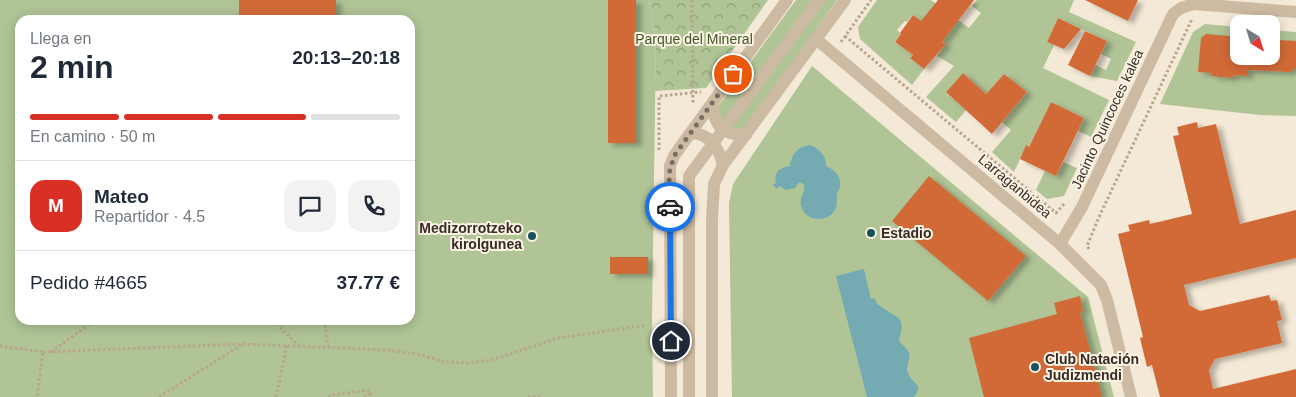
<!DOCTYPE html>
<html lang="es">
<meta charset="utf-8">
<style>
body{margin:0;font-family:Arial,sans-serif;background:#f2f2f3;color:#1f2937;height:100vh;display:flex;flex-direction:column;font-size:19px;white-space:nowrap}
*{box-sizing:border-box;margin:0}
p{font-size:16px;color:#747a83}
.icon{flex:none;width:28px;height:28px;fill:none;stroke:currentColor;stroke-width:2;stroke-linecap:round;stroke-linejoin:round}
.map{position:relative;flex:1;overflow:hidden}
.drawer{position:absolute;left:15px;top:15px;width:400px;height:310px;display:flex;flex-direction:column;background:#fff;border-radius:15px;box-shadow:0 2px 12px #0003}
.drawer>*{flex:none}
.needle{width:32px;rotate:142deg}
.controls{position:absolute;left:1230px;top:15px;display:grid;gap:10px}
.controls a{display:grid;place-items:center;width:50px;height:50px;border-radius:10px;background:#fff;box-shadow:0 2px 12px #0003;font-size:25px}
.pin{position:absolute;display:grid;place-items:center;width:42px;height:42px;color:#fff;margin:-21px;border:2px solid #fff;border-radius:50%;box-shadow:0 1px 5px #0007}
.courier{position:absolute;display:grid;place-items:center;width:50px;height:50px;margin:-25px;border:4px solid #1a73e8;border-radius:50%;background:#fff;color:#222;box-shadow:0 1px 6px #0007}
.overview em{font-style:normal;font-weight:800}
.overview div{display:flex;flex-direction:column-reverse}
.overview{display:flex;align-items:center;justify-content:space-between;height:85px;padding:0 15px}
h1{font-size:32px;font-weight:800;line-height:38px}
.bar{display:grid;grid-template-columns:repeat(4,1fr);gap:8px 5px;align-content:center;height:60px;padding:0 15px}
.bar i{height:6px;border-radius:4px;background:#e0e1e3}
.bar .selected{background:#d93025}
.bar p{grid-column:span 4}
.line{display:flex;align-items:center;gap:12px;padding:0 15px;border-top:1px solid #e0e1e3}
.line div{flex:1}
.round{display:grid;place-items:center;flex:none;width:52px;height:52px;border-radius:15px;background:#f2f2f3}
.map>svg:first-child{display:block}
.park{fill:url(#park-crowns)}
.garden{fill:#b0c496;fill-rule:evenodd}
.water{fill:#74abb3}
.building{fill:#d26b37;filter:url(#shadow)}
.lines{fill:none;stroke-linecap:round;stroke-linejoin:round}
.path{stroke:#b9a48c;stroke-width:3;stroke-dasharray:2.5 2.5;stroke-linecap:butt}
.pedestrian{stroke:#cdbaa2;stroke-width:12}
.minor{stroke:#cdbaa2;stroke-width:12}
.done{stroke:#796e63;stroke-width:5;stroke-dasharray:0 9}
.route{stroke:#1a73e8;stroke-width:6}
.poi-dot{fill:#17515c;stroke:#fbf3e4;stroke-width:2}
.labels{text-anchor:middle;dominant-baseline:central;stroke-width:4;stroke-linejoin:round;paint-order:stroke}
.park-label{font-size:14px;fill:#415727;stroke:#fbf3e4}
.street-label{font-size:14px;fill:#372c25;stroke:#fbf3e4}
.poi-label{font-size:14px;font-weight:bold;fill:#372c25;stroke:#fbf3e4;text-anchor:start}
</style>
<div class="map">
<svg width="1296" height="397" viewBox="0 0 1296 397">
<defs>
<pattern id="park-crowns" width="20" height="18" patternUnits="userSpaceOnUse" patternTransform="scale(1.25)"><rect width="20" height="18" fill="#b0c496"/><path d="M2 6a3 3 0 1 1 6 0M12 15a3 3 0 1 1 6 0" fill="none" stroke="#909f7a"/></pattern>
<filter id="shadow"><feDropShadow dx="5.5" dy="3" stdDeviation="2.5" flood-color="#0004"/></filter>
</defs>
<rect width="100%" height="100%" fill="#f4e9d7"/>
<path class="park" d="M649 0H768L706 88 655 91 656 37Z"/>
<g class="garden">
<path d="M0 0H649L656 37 652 320 653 397H0ZM20 20H410V320H20Z"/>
<path d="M796 0H837L745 129 734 130 715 114 719 105Z"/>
<path d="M877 0H931L969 28 981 13 972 6 977 0H1074L1069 12 1136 42 1117 81 1090 76 1095 65 1106 70 1111 59 1101 54 1107 41 1058 18 1047 42 1054 45 1043 68 1109 100 1091 137 1078 131 1084 118 1051 102 1029 147 1026 146 1014 172 992 152 1011 130 1002 122 1027 92 1004 74 986 94 963 73 946 92 966 110 956 122 926 97 954 66 937 56 945 44 913 15 907 22 905 21 897 30 901 34 895 42 913 55 910 58 924 69 912 85 860 39 858 27Z"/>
<path d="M1205 24 1239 27V56H1271V30L1296 32V116L1260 115 1160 104 1193 32Z"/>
<path d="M812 66 1088 297 1114 397H732L729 203 733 184Z"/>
<path d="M1063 162 1077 168 1064 196 1047 199 1036 190 1045 171 1056 176Z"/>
</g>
<g class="water">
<path d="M810 145C820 149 826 155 826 166 835 170 842 177 840 187 839 190 837 192 837 194 836 199 838 205 835 210 827 223 806 222 801 206 799 198 806 192 804 184L799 182 795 188 786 190 779 186 776 189 773 184 776 183C774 171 780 168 790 166 792 153 797 147 810 145Z"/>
<path d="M864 269 871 299 875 298 877 304 900 319 902 327 899 341C902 345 907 348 909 353 911 360 905 366 908 373 911 383 925 384 914 397H867L836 276Z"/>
</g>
<g class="building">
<rect x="239" y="0" width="97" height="20"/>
<rect x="608" y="0" width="28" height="143"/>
<path d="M938 0H974L942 42 946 44 924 69 910 58 913 55 895 42 901 34 900 33 913 15 921 21Z"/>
<path d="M1085 0H1138L1128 21Z"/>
<path d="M1058 18 1081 29 1064 49 1047 42Z"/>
<path d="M1085 31 1107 41 1090 76 1068 65Z"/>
<path d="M1206 34 1239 37V56H1271L1273 44 1278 40 1296 41V69H1291V72L1248 70V76L1234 75 1233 78 1211 76 1212 73 1198 72 1201 38Z"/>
<path d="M963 73 986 94 1004 74 1027 92 992 134 946 92Z"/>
<path d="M1051 102 1084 118 1056 176 1020 159 1026 145 1029 147Z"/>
<path d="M1197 122 1198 128 1216 124 1240 224 1296 210V258L1184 285 1189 305 1200 311 1269 295 1271 301 1277 300 1282 320 1277 321 1282 343 1215 359 1209 370 1213 389 1296 369V397H1160L1152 365 1147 367 1140 338 1143 337 1118 234 1130 231 1128 225 1149 220 1150 224 1192 214 1173 136 1179 135 1177 127Z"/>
<path d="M929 176 1026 256 988 301 892 221Z"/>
<rect x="610" y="257" width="38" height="17"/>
<path d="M1080 296 1083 311 1080 312 1102 397H984L969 338 1057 314 1054 303Z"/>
</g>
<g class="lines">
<g class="path">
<path d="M692 0 693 104"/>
<path d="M845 36 1056 213 1065 203"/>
<path d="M841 42 871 0"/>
<path d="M659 150V96L701 92"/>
<path d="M1089 249 1087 246 1099 217 1192 19"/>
<path d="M273 320 299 346"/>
<path d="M324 320 328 346"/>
<path d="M0 346 43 352 37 397"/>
<path d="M43 352 243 344 387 350 421 355 445 362 470 363 492 360 558 338 647 325"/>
<path d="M51 352 95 320"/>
<path d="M159 397 243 344"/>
<path d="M276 397 287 345"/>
<path d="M328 397 331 395 368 390 372 397"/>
<path d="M364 397 370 393"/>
<path d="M528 397H541"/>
</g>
<path class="pedestrian" d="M689 397V176L819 0"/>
<g class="minor">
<path d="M816 39 1060 244 1101 285 1107 300 1131 397"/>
<path d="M712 104C715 127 722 135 746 135"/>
<path d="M691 133C711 134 719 148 723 165"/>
<path d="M1060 244 1082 207 1173 14 1181 8 1194 4 1296 12"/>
<path d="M671 397 670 166 674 156 681 146 787 0"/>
<path d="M712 397V220L714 184 723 165 845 0"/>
</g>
</g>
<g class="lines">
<path class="done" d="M670 207 669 174 674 156 733 74"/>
<path class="route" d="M670 207 671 341"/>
</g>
<g class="poi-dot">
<circle cx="871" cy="233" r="5"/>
<circle cx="532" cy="236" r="5"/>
<circle cx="1035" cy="367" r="5"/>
</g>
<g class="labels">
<g class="park-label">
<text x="694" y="39">Parque del Mineral</text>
</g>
<g class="street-label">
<text transform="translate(1107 119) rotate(-65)">Jacinto Quincoces kalea</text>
<text transform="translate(1015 186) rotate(40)">Larraganbidea</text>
</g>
<g class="poi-label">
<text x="522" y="228" text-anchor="end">Medizorrotzeko<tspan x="522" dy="16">kirolgunea</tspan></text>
<text x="881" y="233">Estadio</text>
<text x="1045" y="359">Club Natación<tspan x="1045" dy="16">Judizmendi</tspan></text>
</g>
</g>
</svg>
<div class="controls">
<a><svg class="needle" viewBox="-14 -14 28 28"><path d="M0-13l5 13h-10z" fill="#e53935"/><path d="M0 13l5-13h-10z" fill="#747a83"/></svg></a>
</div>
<div class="pin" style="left:733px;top:74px;background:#ea580c"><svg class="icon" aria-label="bag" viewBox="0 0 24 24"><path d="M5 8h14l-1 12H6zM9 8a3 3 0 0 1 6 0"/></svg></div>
<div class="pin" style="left:671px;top:341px;background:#1f2937"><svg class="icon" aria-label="home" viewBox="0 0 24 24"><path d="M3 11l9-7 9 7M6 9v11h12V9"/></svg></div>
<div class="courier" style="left:670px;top:207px"><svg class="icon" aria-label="car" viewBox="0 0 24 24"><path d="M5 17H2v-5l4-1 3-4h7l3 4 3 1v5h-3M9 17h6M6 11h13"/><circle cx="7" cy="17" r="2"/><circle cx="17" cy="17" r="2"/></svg></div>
<section class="drawer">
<div class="overview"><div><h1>2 min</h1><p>Llega en</p></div><em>20:13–20:18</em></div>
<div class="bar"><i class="selected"></i><i class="selected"></i><i class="selected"></i><i></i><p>En camino · 50 m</p></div>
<div class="line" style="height:90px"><b class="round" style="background:#d93025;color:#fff">M</b><div><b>Mateo</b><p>Repartidor · 4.5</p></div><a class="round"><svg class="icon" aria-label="chat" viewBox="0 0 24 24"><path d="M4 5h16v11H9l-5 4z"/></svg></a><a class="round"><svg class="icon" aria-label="phone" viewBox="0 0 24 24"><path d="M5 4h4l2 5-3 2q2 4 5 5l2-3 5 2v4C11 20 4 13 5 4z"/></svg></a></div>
<div class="line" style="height:65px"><div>Pedido #4665</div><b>37.77 €</b></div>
</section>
</div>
